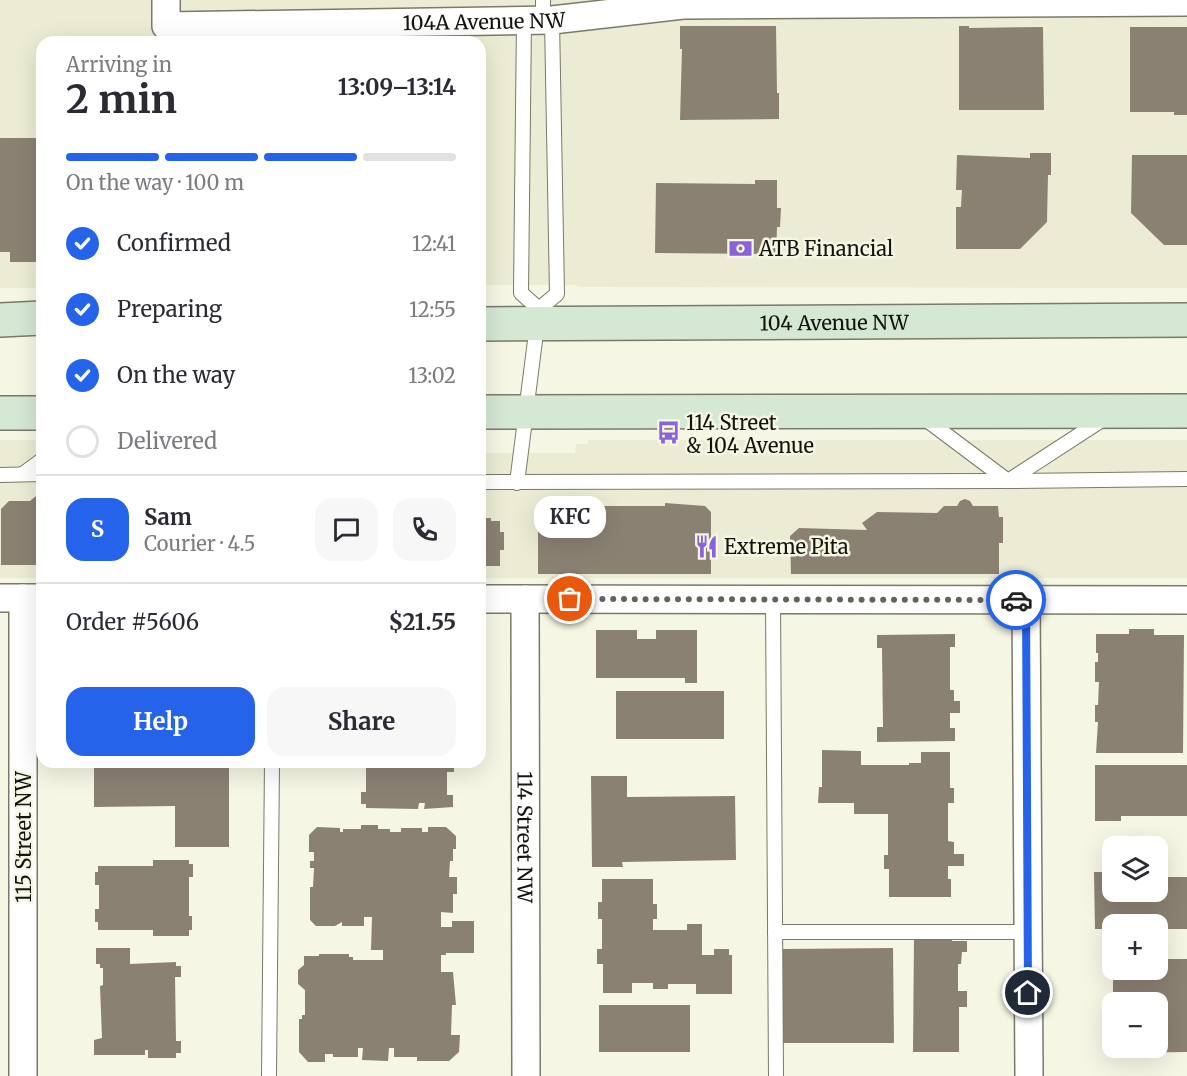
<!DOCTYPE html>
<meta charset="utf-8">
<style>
body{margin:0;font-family:Merriweather,serif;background:#f7f7f7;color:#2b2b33;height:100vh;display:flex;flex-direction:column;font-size:22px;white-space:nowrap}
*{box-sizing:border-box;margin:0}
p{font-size:20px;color:#7c7c81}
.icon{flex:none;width:33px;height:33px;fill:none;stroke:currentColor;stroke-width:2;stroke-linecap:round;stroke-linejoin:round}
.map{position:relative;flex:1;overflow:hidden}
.details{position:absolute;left:36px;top:36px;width:450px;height:732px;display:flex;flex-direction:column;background:#fff;border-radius:18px;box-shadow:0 6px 24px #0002}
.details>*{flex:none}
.tools{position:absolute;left:1102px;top:836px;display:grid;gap:12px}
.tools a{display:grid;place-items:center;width:66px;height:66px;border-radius:12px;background:#fff;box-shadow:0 6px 24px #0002;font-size:30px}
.pin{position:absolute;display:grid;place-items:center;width:51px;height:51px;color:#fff;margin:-26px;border:3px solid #fff;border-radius:50%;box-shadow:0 2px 6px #0007}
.courier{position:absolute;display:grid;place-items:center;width:60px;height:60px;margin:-30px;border:4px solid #2563eb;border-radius:50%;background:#fff;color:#222;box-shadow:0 2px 8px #0007}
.bubble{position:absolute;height:42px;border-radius:18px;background:#fff;box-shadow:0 6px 24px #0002;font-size:20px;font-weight:700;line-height:42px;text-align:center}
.overview em{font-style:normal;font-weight:700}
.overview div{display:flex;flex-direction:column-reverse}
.overview{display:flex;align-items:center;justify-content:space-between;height:102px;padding:0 30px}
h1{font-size:39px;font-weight:700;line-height:45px}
.bar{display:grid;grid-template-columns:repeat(4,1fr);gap:9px 6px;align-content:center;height:72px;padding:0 30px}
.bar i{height:8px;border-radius:4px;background:#e1e1e2}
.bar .on{background:#2563eb}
.bar p{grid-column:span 4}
.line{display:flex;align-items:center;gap:15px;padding:0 30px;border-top:2px solid #e1e1e2}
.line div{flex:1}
.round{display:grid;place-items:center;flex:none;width:63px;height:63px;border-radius:18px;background:#f7f7f7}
ol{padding:0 30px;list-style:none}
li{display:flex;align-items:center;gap:18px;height:66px}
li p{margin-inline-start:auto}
li .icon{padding:6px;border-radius:50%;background:#2563eb;color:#fff;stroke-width:4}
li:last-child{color:#7c7c81}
li i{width:33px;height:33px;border:3px solid #e1e1e2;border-radius:50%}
.primary-button{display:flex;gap:12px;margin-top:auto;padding:12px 30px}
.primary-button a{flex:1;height:69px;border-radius:18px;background:#2563eb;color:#fff;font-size:24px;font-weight:700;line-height:69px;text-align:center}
.primary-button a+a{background:#f7f7f7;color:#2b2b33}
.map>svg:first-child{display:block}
.built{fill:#ebecd3}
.building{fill:#8b8173}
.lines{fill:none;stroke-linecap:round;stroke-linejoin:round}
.lane-casing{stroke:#797a6a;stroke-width:16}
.street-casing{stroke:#797a6a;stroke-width:30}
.secondary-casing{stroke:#797a6a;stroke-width:36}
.lane{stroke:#fff;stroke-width:14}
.street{stroke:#fff;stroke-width:27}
.secondary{stroke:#d4e8d4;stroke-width:33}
.done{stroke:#636359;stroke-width:6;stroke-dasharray:0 10.8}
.route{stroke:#2563eb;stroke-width:8}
.labels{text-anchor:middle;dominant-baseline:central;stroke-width:5;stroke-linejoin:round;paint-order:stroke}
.street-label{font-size:20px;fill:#14140e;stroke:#f5f6e4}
.poi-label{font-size:20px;fill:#14140e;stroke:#f5f6e4;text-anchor:start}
</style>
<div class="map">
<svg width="1187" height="1076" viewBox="0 0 1187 1076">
<rect width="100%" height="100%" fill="#f5f6e4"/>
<g class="built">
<path d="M0 0H1187V288L580 287 575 285H485L480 288V42H42V288H0Z"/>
<rect x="0" y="440" width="42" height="138"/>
<path d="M588 440H1187V578H480V453H575L576 444H588Z"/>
</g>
<g class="building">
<path d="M680 26H776L777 93H779V119L680 120 682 49H680Z"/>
<path d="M959 26H969V28L1043 27 1044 110H959Z"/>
<path d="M1130 27H1187V115H1174V112H1130Z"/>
<path d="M0 138H42V262H10V252H0Z"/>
<path d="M1030 153H1051V175H1048L1047 222 1020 249H956V207H961L962 190H956L957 155 1030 158Z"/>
<path d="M1132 155H1187V245H1164L1131 213Z"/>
<path d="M755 180H777V208H781L780 227H777L776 254 655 253 656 183 755 184Z"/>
<path d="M36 496H42V565H1V509L9 501H30Z"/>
<path d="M965 499 970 501 973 506H998L999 517H1003V543H999V574H791L790 536 799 528 867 530 862 523 877 512 937 513 944 506H957L960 501Z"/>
<path d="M665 503 705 506 711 512V574H538V513L545 506H665Z"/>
<path d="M480 518H491V521H500V532H504V550H500V566H480Z"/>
<path d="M1129 629H1154V635H1184L1183 753H1096L1098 722H1095V705H1098L1099 682H1095V662H1098V653H1096V634H1129Z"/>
<path d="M596 630H637V639H656V630H697V683H685V678H596Z"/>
<path d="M955 634V647H950V690H954V701H960V713H950V728H955V741L877 742V727H883L882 648H877V635Z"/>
<rect x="616" y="691" width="108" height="48"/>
<path d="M822 750 861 751V765H909V763H921V752H950V788H954V803H948V841L954 842V854H964V866H948V879H951V897H889V869H884V855H888V814H854V803H818L819 787H822Z"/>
<path d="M94 762H229V847H175V806L94 807Z"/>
<path d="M398 762H454V772H447V795H453V807L424 809 425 803H419L418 809 366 808V804H361V792H366V766L398 767Z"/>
<path d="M1095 765H1187V816H1121V821H1095Z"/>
<path d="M591 776H627V797L735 796 736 860 622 862 623 867H592Z"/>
<path d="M361 825H378V829H390V832H401V828H422V832H428V827H446L456 836V849H453V861H450L449 877H457V894H453V913L441 912V927H452V921H474V953H446V955H441V972H453L456 1005H452L451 1035H460L459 1052 449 1061H417V1057H394V1048H389L388 1061 362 1060 363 1048H358V1057H333V1054H325V1062H308L299 1052V1019H302V1015H305V990L298 984V970L304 965V956H319V954H349V957H353V960H383V950H371L372 917H364V926H342V922L335 926H316L310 920V887H313L314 868H310V861H314V852H309V835L317 827 340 828V832H343V829H361Z"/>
<path d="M153 860H189V864H193V877H189V916H192V930H189V936H153V930H98V922H95V909H99V885H95V872H98V866H153Z"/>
<path d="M1094 872H1113V891H1158V877H1187V929H1158V924H1113V929H1095Z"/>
<path d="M602 879H653V904H657V919H653V930H687V924H702V955H714V949H729V955H732V994H696V984H668V989H653V983H632V993H603V964H597V949H602V919H598V902H602Z"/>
<path d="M914 936 952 937V941H967V952H962L961 964H958V991H967V1007H959V1052H913Z"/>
<path d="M96 948H130V964L176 962V966H181V977H175L176 1041H181V1053H176V1058H148V1050H145V1055H94V1040L102 1038 100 986 103 985V968H100V964H96Z"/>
<path d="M893 948 894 1043H782V949Z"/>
<path d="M1158 959H1187V1052L1114 1053V1047H1158V1002H1113V969H1158Z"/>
<rect x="599" y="1005" width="91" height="47"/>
</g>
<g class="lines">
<defs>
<g id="lane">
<path d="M543 0V20"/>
<path d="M524 20 521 293 539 309"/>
<path d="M924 418 1008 481 1105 418"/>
<path d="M23 474 42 460"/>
<path d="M0 475 42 474"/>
<path d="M480 482 1008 481 1187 479"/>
<path d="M517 483 539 309 557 294 552 20"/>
<path d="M773 599 776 1076"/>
<path d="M775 932H1028"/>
<path d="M269 1076 272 762"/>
</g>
<g id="street">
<path id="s1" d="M166 0V26L552 20 683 5 1187 2"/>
<path d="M0 598H42"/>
<path d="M23 598V1076"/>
<path d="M480 599 1187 600"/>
<path id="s2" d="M525 599 526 1076"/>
<path d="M1026 600 1029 1076"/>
</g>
<g id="secondary">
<path d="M0 320 42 318"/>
<path id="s3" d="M480 324 1187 320"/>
<path d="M480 412 1187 411"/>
<path d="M0 413H42"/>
</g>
</defs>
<use href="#lane" class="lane-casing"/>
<use href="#street" class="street-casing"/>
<use href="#secondary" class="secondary-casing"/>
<use href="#lane" class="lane"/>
<use href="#street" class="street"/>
<use href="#secondary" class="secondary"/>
</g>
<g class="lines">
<path class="done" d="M570 599 1016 600"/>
<path class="route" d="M1016 600H1026L1028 993"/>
</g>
<defs>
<symbol id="bank-bare" viewBox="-9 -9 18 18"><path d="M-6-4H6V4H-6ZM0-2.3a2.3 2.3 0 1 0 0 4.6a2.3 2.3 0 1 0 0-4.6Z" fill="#8b62dc" stroke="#f5f6e4" stroke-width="2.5" paint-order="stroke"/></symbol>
<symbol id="bus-bare" viewBox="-9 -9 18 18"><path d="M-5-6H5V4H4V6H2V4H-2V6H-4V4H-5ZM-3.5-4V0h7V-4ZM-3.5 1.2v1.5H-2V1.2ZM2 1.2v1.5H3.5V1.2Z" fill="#8b62dc" stroke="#f5f6e4" stroke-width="2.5" paint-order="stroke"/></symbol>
<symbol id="restaurant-bare" viewBox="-9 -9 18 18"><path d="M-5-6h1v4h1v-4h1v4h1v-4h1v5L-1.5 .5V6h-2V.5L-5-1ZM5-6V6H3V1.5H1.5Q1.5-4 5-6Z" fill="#8b62dc" stroke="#f5f6e4" stroke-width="2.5" paint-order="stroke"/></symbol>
</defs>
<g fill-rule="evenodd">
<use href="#bank-bare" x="724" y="232" width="33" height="33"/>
<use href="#bus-bare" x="652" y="416" width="33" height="33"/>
<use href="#restaurant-bare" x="690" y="530" width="33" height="33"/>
</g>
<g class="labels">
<g class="street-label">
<text stroke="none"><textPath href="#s1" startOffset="344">104A Avenue NW</textPath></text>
<text stroke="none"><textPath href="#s3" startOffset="354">104 Avenue NW</textPath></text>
<text transform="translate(23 837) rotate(-90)">115 Street NW</text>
<text stroke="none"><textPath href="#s2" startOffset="238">114 Street NW</textPath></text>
</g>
<g class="poi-label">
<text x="759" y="248">ATB Financial</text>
<text x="686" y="422">114 Street<tspan x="686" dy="23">&amp; 104 Avenue</tspan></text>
<text x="724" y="546">Extreme Pita</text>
</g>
</g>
</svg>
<div class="tools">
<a><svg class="icon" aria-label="layers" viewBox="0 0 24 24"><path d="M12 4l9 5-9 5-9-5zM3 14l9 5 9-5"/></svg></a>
<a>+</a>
<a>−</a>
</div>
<div class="pin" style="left:570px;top:599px;background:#ea580c"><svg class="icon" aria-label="bag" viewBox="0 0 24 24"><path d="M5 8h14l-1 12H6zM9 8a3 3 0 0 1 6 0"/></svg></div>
<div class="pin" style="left:1028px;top:993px;background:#1f2937"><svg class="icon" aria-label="home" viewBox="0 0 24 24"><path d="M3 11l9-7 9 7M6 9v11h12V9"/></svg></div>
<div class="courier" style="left:1016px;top:600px"><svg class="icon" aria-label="car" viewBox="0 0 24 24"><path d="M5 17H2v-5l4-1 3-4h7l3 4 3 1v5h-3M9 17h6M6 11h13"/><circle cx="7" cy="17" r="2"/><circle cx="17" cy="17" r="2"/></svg></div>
<div class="bubble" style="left:534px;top:496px;width:72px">KFC</div>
<section class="details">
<div class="overview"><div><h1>2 min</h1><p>Arriving in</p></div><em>13:09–13:14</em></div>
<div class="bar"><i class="on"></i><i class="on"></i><i class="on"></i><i></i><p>On the way · 100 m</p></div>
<ol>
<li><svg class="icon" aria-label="check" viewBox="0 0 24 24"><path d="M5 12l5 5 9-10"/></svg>Confirmed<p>12:41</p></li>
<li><svg class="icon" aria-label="check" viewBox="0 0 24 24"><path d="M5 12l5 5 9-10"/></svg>Preparing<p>12:55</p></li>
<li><svg class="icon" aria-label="check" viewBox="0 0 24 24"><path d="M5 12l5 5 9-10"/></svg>On the way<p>13:02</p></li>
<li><i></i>Delivered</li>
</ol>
<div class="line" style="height:108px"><b class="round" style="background:#2563eb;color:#fff">S</b><div><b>Sam</b><p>Courier · 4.5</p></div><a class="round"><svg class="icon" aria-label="chat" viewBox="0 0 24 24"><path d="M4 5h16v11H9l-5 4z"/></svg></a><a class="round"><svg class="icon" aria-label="phone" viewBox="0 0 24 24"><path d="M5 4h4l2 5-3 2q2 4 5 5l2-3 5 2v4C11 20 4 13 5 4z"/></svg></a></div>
<div class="line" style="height:78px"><div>Order #5606</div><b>$21.55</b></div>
<div class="primary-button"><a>Help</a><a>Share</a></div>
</section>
</div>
